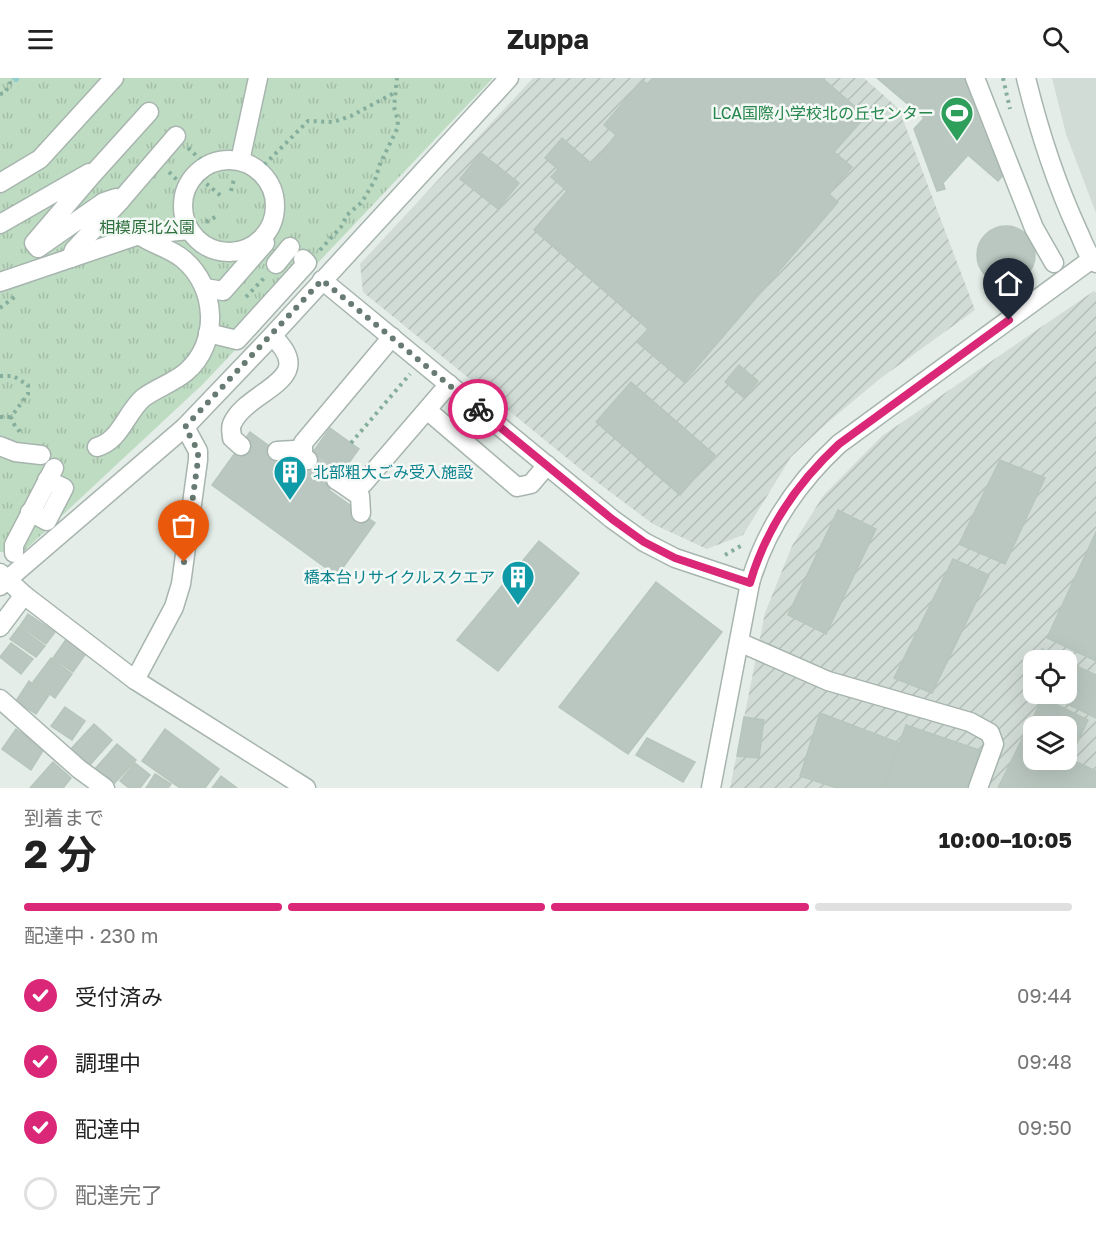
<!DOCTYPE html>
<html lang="ja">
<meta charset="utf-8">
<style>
body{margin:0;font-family:"Golos Text","Noto Sans JP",sans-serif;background:#f6f6f6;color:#222;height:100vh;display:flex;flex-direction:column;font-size:22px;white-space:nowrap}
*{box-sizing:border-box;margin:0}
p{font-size:20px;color:#767676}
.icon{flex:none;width:33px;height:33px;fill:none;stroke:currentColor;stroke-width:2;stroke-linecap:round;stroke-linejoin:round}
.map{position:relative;height:710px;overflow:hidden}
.details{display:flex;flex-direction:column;background:#fff;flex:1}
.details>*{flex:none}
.buttons{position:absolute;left:1023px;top:572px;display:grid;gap:12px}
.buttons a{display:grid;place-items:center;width:54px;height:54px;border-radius:12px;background:#fff;box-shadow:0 6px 24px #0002;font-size:30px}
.pin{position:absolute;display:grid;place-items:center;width:51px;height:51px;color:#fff;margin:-62px -26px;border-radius:50% 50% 50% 0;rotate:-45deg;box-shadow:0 0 6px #0007}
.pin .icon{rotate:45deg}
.courier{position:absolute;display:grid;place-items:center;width:60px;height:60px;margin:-30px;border:4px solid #db2777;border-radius:50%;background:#fff;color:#222;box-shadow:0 2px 8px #0007}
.headline em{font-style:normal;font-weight:700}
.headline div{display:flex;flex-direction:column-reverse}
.headline{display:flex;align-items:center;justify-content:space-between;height:102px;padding:0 24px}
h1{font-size:39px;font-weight:700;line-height:45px}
.bar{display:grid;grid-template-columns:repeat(4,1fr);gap:9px 6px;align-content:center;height:72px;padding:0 24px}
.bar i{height:8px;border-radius:4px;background:#e0e0e0}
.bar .active{background:#db2777}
.bar p{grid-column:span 4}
ol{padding:0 24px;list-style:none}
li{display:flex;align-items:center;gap:18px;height:66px}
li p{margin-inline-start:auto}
li .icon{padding:6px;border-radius:50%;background:#db2777;color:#fff;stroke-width:4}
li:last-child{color:#767676}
li i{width:33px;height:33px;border:3px solid #e0e0e0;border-radius:50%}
header{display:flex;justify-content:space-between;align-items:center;height:78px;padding:0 24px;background:#fff;font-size:27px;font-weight:700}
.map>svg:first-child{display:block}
.built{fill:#d2dcd6}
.industrial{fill:url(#industrial-furrows);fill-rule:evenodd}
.park{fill:url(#park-tufts)}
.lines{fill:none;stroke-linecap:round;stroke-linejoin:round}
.stream{stroke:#90cdce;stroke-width:6}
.building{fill:#b9c7c0;stroke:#b7c6bd;stroke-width:1.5}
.minor-tunnel{stroke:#becac4;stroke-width:18;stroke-dasharray:18 9;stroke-linecap:butt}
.minor-casing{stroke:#a7b5ae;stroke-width:21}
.path{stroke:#86ae9c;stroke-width:4;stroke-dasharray:3 4.5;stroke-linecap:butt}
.minor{stroke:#fff;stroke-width:18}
.done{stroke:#677b72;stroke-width:6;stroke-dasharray:0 10.8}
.route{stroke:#db2777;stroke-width:8}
.labels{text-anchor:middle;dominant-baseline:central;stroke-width:5;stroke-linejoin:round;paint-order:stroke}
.leisure-label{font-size:16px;fill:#27864d;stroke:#f4f9f6;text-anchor:end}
.park-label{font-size:16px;fill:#317241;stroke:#f4f9f6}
.culture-label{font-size:16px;fill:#0d838f;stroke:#f4f9f6;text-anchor:start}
</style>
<header><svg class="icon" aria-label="menu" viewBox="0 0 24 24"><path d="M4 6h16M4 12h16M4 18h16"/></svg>Zuppa<svg class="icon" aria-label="search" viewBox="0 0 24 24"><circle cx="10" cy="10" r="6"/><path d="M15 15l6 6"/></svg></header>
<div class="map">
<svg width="1096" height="710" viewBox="0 0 1096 710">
<defs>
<pattern id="industrial-furrows" width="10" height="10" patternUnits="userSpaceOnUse" patternTransform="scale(1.5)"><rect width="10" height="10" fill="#d2dcd6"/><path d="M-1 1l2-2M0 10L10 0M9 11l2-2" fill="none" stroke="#b4beb8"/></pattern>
<pattern id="park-tufts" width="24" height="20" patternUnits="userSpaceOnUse" patternTransform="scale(1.5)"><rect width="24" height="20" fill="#bedcc2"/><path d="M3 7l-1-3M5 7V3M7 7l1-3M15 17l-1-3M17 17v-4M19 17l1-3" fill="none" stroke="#a3bea7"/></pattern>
</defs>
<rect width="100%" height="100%" fill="#e4ede8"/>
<path class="built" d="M1052 0H1096V135L1066 56Z"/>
<g class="industrial">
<path d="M533 0H864L899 31 975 232 881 300 828 344 791 379 743 457 707 471 653 446 589 398 363 214 360 186Z"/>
<path d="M1094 213 1096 215V710H730L765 535 792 468 823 418 882 358ZM1034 582H1066V615H1034ZM1034 648H1066V681H1034Z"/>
</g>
<path class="park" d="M0 0H493L203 306 24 473 0 474Z"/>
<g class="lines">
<path class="stream" d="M15 0 16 1"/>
</g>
<g class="building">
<path d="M653 0H822L866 38 834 74 852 89 829 116 838 124 684 304 637 264 648 251 534 152 567 113 551 99 558 91 545 80 562 60 592 86 616 57 604 47 642 2 647 6Z"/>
<path d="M877 0H968L1007 93 998 103 968 77 943 105 945 111 937 113 914 51 924 40Z"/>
<path d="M481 75 519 105 498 131 460 101Z"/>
<circle cx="1006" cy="177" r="29"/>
<path d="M739 287 758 303 744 320 725 304Z"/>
<path d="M631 304 715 377 680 417 596 344Z"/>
<path d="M330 350 359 371 329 412 375 445 337 498 212 407 250 354 301 391Z"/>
<path d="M1000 382 1045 400 1005 486 959 466Z"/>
<path d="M838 432 876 451 826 556 788 537Z"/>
<path d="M1096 454V583L1047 560Z"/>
<path d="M539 463 579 495 498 593 457 562Z"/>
<path d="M953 481 989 497 932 615 894 600Z"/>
<path d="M656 504 722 554 628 676 559 629Z"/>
<path d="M28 536 55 554 46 566 20 548Z"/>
<path d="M19 549 45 568 36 579 10 561Z"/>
<path d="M67 560 87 574 73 594 53 580Z"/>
<path d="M11 565 33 581 21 596 0 579Z"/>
<path d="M1042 571 1065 582H1036Z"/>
<path d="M51 580 72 596 55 620 33 604Z"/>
<path d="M1066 583 1096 597V640L1045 615H1066Z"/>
<path d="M1034 588V609L1025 605Z"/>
<path d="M29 603 49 617 36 636 16 623Z"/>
<path d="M1043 620 1088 642 1070 680 1066 679V648H1034V662L1024 657Z"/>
<path d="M65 629 85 643 72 662 51 648Z"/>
<path d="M820 635 899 665 884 710H837L800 698Z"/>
<path d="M744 639 764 642 759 680 737 678Z"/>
<path d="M94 646 112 662 89 688 70 672Z"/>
<path d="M906 647 982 673 970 710H884Z"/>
<path d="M16 651 44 671 31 692 2 671Z"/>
<path d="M165 651 219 691 205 710H180L142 683Z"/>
<path d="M1024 657 1034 662V681H1049L1035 710H998Z"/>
<path d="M647 660 695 684 683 704 636 677Z"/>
<path d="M117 666 136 682 112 708 94 692Z"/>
<path d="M1066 679 1096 693V710H1035L1049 681H1066Z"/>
<path d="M53 684 71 700 63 710H30Z"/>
<path d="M135 685 150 697 140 710H129L120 703Z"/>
<path d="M155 696 171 706 168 710H146Z"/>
<path d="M221 698 237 710H212Z"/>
</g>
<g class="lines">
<path class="minor-tunnel" d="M308 382 336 402"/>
<defs>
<g id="minor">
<path d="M975 0 1034 150 1054 185"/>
<path d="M1026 0C1039 53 1055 103 1078 153 1083 163 1087 178 1096 185"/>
<circle cx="229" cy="128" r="46"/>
<path d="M240 83 258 0"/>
<path d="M93 96 149 34"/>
<path d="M0 105 40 81 114 0"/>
<path d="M120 123 176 58"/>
<path d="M0 146 89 95 93 96 34 165 38 170 104 124 116 120 120 123 74 172 71 180"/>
<path d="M276 186 290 169"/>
<path d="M322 202 612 441 644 464 675 480 750 505"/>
<path d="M0 204 139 157 189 152"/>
<path d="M205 210 223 213 265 165"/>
<path d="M208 255 237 262 307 185 303 181"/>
<path d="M427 332 517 409 531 406 547 387"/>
<path d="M0 368 15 374 41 377"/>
<path d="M241 368 232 360C232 356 230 350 232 346 247 311 321 303 272 258"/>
<path d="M97 369C120 363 126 335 143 320 156 310 173 305 186 294 220 265 217 209 183 181 170 170 153 167 139 157"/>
<path d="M277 373 294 372 308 382"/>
<path d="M303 379V365L392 259"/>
<path d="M336 402 347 409 363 406 449 306"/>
<path d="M347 409 360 418 361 435"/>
<path d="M30 434 47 443 64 410 47 402"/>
<path d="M14 475V467L54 390"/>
<path d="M0 495 24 517 135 602 306 710"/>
<path d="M0 508 185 349 272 258 509 0"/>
<path d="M0 549 24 517"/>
<path d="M739 564 828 603 970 644 990 655 994 666 978 710"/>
<path d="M135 602 174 529 181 506 198 382V373L185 349"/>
<path d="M0 621 79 691 105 710"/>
<path d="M711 710 750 505C766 450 797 405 839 366L1092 181"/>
</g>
</defs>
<use href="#minor" class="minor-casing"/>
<g class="path">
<path d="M1003 0 1010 31"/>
<path d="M0 16 5 15 10 5 8 0"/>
<path d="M188 70 201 82"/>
<path d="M259 92 308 43 333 44 351 38 394 15"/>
<path d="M169 94 180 105"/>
<path d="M195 96 221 118"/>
<path d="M231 113 234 101"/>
<path d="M206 144 217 138"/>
<path d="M320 172 341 149 347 137 362 124 375 102 380 86 397 51 398 43 394 29 397 0"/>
<path d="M246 219 265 199"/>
<path d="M0 230 16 218"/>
<path d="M0 298H13L28 307V316L11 339 15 348 21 355"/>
<path d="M0 339H11"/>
<path d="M351 365 410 296"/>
<path d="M725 477 744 466"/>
</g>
<use href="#minor" class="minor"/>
</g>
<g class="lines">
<path class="done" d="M184 484 198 382V373L185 349 322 202 478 331"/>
<path class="route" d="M478 331 612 441 644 464 675 480 750 505C766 450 797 405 839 366L1009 242"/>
</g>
<defs>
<symbol id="stadium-pin" viewBox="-11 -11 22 30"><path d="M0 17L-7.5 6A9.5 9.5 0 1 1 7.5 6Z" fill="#2e9e5b" stroke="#f4f9f6"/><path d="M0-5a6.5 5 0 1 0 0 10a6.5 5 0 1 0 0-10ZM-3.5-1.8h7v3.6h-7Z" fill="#fff"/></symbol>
<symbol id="building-pin" viewBox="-11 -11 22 30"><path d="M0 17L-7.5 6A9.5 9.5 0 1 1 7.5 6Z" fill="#0f9aa8" stroke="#f4f9f6"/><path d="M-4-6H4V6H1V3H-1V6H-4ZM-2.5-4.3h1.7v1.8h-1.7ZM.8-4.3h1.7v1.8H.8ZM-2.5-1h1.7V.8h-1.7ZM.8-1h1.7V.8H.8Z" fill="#fff"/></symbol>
</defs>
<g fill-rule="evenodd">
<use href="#stadium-pin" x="938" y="16" width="38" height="52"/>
<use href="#building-pin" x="271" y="375" width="38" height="52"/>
<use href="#building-pin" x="499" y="480" width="38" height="52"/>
</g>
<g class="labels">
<g class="leisure-label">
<text x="934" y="35">LCA国際小学校北の丘センター</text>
</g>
<g class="park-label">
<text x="147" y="149">相模原北公園</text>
</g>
<g class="culture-label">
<text x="313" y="394">北部粗大ごみ受入施設</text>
<text x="495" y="499" text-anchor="end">橋本台リサイクルスクエア</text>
</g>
</g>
</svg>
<div class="buttons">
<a><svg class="icon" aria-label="locate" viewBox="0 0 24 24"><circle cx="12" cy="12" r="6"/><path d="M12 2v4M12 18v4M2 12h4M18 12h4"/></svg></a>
<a><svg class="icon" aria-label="layers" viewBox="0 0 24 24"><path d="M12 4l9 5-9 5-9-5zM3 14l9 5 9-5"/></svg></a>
</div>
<div class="pin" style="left:184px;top:484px;background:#ea580c"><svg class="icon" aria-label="bag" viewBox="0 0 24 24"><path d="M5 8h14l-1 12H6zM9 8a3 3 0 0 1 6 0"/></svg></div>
<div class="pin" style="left:1009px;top:242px;background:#1f2937"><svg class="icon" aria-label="home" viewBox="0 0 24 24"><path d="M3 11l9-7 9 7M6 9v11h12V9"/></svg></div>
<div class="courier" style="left:478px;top:331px"><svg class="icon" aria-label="bike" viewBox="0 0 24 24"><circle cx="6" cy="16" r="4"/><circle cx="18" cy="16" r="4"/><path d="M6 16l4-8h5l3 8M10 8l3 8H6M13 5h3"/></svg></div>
</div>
<section class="details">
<div class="headline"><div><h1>2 分</h1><p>到着まで</p></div><em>10:00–10:05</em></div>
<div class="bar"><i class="active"></i><i class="active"></i><i class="active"></i><i></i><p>配達中 · 230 m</p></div>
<ol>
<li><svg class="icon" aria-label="check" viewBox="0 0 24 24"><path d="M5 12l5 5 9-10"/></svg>受付済み<p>09:44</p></li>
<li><svg class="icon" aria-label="check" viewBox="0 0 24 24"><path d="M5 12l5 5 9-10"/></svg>調理中<p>09:48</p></li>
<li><svg class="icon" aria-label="check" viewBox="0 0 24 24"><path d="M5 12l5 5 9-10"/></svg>配達中<p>09:50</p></li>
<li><i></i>配達完了</li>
</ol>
</section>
